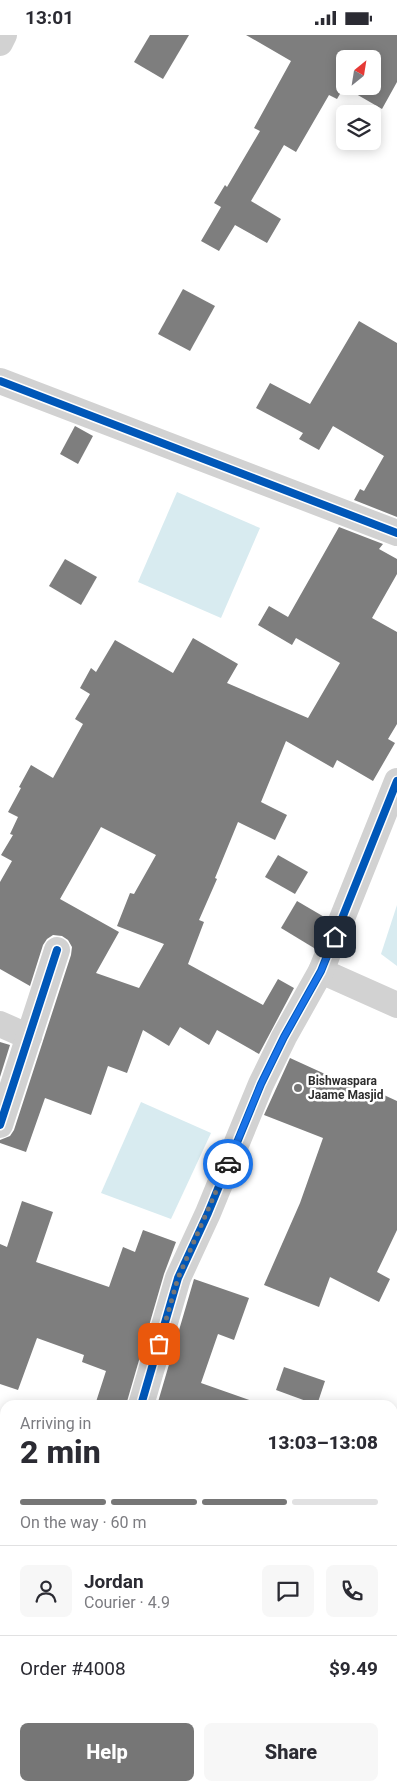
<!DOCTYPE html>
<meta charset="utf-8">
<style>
body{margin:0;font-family:Roboto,sans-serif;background:#f7f7f7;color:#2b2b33;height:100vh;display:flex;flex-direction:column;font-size:19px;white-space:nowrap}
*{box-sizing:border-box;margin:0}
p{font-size:16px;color:#7c7c81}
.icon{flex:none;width:28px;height:28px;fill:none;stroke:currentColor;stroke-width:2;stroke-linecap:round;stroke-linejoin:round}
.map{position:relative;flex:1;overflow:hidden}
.side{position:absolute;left:0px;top:1365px;width:398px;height:391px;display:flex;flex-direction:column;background:#fff;border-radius:15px 15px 0 0;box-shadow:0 2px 12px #0003}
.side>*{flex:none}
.needle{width:32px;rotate:30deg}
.tools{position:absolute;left:336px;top:15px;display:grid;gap:10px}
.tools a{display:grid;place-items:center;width:45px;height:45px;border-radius:8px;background:#fff;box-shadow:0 2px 12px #0003;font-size:25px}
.pin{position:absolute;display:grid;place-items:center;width:42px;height:42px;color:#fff;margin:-21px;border-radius:10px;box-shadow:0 2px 8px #0006}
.courier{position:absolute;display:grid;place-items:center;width:50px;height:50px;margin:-25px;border:4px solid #1a73e8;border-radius:50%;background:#fff;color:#222;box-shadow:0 1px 6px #0007}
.head em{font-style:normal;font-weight:800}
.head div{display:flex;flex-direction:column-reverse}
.head{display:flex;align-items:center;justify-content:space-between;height:85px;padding:0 20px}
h1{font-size:32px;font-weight:800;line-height:38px}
.bar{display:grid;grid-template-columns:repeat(4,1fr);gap:8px 5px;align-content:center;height:60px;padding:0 20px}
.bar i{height:6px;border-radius:4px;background:#e1e1e2}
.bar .selected{background:#767676}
.bar p{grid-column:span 4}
.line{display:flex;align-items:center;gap:12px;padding:0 20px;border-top:1px solid #e1e1e2}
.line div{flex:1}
.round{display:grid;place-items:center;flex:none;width:52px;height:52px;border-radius:8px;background:#f7f7f7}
.cta{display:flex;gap:10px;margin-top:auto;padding:10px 20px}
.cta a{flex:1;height:58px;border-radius:8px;background:#767676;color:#fff;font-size:20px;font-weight:800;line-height:58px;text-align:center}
.cta a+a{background:#f7f7f7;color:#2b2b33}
.status{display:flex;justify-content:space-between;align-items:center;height:35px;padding:0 25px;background:#fff;direction:ltr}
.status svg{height:14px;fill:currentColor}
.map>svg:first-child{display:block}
.water{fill:#d8ebf0}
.building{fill:#7e7e7e;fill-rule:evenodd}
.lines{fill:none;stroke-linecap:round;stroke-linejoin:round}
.minor{stroke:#d2d2d2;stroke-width:26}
.cycleway-casing{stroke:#fff;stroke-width:11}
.cycleway{stroke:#0057b8;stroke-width:8}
.done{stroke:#767676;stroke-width:5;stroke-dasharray:0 9}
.route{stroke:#1a73e8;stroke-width:6}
.poi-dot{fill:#767676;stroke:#fff;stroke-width:2}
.labels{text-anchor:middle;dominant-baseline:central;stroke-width:5;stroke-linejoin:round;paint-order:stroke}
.poi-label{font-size:12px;font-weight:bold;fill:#2d2d2d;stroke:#fff;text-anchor:start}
</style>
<div class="status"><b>13:01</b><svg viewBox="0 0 49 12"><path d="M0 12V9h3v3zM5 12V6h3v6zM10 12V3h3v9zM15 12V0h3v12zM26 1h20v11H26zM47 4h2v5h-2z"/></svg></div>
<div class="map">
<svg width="397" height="1756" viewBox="0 0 397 1756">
<rect width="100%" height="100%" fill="#fff"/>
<g class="water">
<path d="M177 457 260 493 221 583 138 547Z"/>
<path d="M397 870V931L381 919Z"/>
<path d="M141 1067 211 1098 171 1184 101 1158Z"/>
<path d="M392 1536 397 1537V1622L393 1630Z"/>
</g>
<g class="building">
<path d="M150 0H189L163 44 134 27Z"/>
<path d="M246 0H397V47L382 74 344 52 337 64 329 60 296 117 284 110 251 166 281 184 267 208 235 190 219 216 201 206 221 172 214 168 225 150 227 152 260 96 254 93 291 26ZM345 24H372V51H345Z"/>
<path d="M183 254 215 271 190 316 158 299Z"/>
<path d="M359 286 397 308V482L354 465 360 454 364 456 384 421 333 391 319 415 299 404 303 398 256 373 270 348 310 369Z"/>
<path d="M75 391 93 401 78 429 60 419Z"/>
<path d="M339 492 383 509 379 514 397 524V539L372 583 397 597V689L388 704 395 708 373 746 337 725 333 733 286 706 261 767 287 780 275 805 238 787 215 843 217 844 199 885 204 887 188 929 263 970 278 944 294 953 259 1019 217 995 209 1010 180 992 169 1011 143 995 127 1038 108 1031 91 1080 45 1063 26 1117 0 1108V1105L10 1101 14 1095 71 920 72 912 68 905 62 901 53 900 47 904 43 910 30 951 0 934V847L12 826 1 820 13 800 10 799 18 782 8 777 21 753 19 752 31 730 53 743 83 689 75 684 90 659 80 653 91 633 96 637 115 605 173 638 193 603 238 629 227 648 308 683 340 628 296 603 292 610 258 590 269 571 288 582ZM101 792 156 820 134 859 130 858 117 891 164 909 139 953 96 938 119 897 60 864Z"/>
<path d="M65 524 97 542 81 570 49 551Z"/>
<path d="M278 820 308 837 295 859 265 842Z"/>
<path d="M297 866 326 883 314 913 281 893Z"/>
<path d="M0 1007 10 1010 0 1042Z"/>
<path d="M290 1023 371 1060 373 1055 397 1066V1195L377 1237 390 1244 379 1267 330 1242 319 1272 264 1250 300 1168 323 1103 264 1080Z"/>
<path d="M22 1166 53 1177 36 1227 109 1252 123 1212 135 1217 143 1195 176 1207 164 1239 126 1370H95L106 1336 82 1327 84 1320 37 1303 18 1355 0 1349V1209L7 1212Z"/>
<path d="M194 1244 249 1263 234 1305 218 1299 201 1348 255 1367 254 1370H167L158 1367Z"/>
<path d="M284 1332 325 1346 317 1370 276 1355Z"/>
</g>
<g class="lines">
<g class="minor">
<path d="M0 8 4 0"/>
<path d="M0 346 397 498"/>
<path d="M321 936 397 970"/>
<path d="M0 989 29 1002"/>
<path d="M0 1090 57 915"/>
<path d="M141 1370 178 1243 208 1178 261 1049 284 1002 321 936 397 746"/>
</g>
<defs>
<g id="cycleway">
<path d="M0 346 397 498"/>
<path d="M0 1090 57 915"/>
<path d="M141 1370 178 1243 208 1178 261 1049 284 1002 321 936 397 746"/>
</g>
</defs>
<use href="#cycleway" class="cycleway-casing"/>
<use href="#cycleway" class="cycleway"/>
</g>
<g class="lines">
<path class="done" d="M159 1309 178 1243 228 1129"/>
<path class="route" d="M228 1129 261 1049 284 1002 321 936 335 902"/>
</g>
<circle class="poi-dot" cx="298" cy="1053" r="5"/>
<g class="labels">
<g class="poi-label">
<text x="308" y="1046">Bishwaspara<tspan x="308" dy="14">Jaame Masjid</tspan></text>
</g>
</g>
</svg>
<div class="tools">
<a><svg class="needle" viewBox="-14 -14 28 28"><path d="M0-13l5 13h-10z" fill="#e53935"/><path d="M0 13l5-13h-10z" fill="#7c7c81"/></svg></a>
<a><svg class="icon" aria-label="layers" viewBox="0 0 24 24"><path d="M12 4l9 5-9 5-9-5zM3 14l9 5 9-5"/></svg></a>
</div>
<div class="pin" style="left:159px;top:1309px;background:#ea580c"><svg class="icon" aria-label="bag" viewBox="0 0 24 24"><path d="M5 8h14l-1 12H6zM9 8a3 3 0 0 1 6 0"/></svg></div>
<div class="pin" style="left:335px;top:902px;background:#1f2937"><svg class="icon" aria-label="home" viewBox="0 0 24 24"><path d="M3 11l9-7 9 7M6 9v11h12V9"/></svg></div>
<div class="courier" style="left:228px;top:1129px"><svg class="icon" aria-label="car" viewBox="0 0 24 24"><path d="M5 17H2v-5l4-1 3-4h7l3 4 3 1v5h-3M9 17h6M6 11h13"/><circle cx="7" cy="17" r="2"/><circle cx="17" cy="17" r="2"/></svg></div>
<section class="side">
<div class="head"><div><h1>2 min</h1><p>Arriving in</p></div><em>13:03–13:08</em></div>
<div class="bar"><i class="selected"></i><i class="selected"></i><i class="selected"></i><i></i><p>On the way · 60 m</p></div>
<div class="line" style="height:90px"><a class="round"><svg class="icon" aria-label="person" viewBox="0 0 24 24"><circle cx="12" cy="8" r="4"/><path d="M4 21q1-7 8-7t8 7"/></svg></a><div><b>Jordan</b><p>Courier · 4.9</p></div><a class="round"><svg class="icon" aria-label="chat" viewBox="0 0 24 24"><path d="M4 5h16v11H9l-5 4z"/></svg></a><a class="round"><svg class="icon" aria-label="phone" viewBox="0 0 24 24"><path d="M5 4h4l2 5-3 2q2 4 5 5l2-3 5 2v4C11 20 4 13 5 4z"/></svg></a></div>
<div class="line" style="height:65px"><div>Order #4008</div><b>$9.49</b></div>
<div class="cta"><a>Help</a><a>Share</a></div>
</section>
</div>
